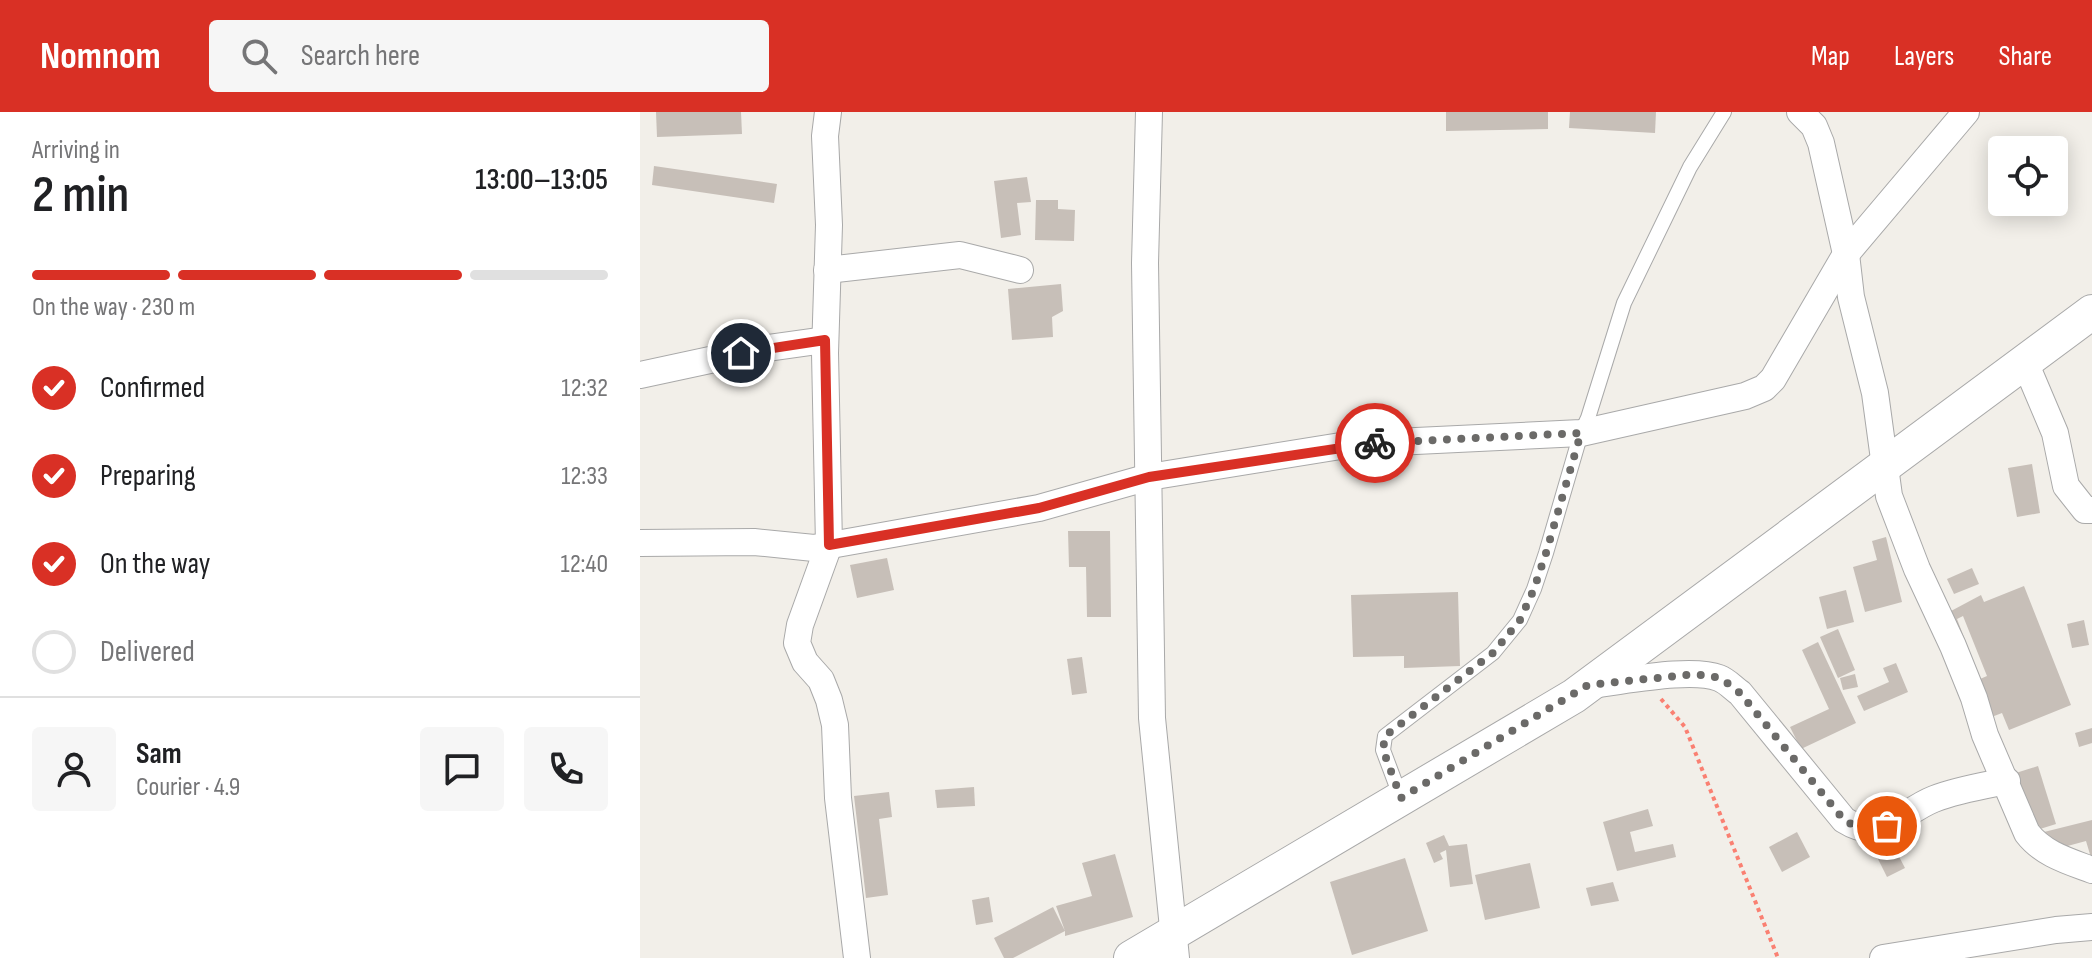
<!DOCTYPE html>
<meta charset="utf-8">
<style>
body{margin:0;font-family:"Sofia Sans Condensed",sans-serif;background:#f6f6f6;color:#202124;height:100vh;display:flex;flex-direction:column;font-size:30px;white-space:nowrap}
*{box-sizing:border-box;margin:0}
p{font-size:26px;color:#757577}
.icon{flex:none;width:44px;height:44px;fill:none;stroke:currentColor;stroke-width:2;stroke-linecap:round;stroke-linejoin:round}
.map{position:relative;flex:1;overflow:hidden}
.details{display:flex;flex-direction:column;background:#fff;width:640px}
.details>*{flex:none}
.tools{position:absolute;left:1348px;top:24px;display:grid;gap:16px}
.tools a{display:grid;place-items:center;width:80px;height:80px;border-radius:8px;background:#fff;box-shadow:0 4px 20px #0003;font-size:40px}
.pin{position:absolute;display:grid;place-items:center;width:68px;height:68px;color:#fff;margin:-34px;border:4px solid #fff;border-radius:50%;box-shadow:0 2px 8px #0007}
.courier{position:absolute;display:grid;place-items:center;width:80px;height:80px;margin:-40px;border:6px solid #d93025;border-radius:50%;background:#fff;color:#222;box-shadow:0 2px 10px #0007}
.head em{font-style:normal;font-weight:600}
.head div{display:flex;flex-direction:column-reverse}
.head{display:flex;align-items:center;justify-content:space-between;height:136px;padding:0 32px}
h1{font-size:52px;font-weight:600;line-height:60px}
.bar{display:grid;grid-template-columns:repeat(4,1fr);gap:12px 8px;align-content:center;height:96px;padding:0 32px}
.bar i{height:10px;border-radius:6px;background:#e0e0e0}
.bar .selected{background:#d93025}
.bar p{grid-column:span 4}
.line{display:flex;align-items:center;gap:20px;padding:0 32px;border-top:2px solid #e0e0e0}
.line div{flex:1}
.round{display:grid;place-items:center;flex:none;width:84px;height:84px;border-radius:8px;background:#f6f6f6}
ol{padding:0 32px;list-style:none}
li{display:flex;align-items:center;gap:24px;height:88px}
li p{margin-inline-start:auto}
li .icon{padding:8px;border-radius:50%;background:#d93025;color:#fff;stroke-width:4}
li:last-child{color:#757577}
li i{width:44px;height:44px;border:4px solid #e0e0e0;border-radius:50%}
header{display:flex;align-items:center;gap:48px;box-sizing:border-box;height:112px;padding:0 40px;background:#d93025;color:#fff}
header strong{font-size:38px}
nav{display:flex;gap:44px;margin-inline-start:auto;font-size:28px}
.search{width:560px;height:72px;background:#f6f6f6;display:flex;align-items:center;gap:20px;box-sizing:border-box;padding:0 28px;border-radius:8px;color:#757577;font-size:30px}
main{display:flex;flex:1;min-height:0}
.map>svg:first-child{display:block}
.building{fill:#c7bfb8;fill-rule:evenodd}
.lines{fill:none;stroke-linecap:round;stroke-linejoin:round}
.service-casing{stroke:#a9a9a9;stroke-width:16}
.minor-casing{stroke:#a9a9a9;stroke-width:28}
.tertiary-casing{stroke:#a9a9a9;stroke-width:36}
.path{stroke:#fa8072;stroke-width:4;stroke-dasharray:4 4;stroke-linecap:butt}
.service{stroke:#fff;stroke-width:14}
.minor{stroke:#fff;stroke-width:26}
.tertiary{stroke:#fff;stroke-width:34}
.done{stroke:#6b6a68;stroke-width:8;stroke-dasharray:0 14.4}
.route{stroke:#d93025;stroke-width:10}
</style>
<header>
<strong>Nomnom</strong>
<div class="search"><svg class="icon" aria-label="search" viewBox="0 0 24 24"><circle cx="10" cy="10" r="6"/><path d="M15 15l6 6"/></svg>Search here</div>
<nav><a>Map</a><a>Layers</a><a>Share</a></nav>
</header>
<main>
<section class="details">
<div class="head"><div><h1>2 min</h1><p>Arriving in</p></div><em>13:00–13:05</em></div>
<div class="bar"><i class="selected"></i><i class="selected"></i><i class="selected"></i><i></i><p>On the way · 230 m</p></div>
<ol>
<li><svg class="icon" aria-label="check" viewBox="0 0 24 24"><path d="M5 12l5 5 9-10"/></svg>Confirmed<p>12:32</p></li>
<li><svg class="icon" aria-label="check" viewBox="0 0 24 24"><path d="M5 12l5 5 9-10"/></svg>Preparing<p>12:33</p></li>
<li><svg class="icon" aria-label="check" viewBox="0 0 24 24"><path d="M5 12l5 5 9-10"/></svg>On the way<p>12:40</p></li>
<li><i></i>Delivered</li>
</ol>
<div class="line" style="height:144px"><a class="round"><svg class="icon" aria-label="person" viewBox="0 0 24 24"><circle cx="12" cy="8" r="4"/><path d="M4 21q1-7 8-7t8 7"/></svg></a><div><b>Sam</b><p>Courier · 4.9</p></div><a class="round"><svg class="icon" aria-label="chat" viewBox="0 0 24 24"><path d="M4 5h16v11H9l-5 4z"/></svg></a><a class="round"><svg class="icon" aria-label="phone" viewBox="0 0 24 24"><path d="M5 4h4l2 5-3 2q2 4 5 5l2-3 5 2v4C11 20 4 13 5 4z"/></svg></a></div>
</section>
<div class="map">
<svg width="1452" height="846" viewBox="0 0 1452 846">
<rect width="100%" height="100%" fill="#f2efe9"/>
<g class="building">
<path d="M16 0H101L102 22 17 25Z"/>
<path d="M806 0H908V17L806 19Z"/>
<path d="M930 0H1016L1015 21 929 16Z"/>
<path d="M14 54 137 72 134 91 12 73Z"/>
<path d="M387 65 391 90 377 91 381 123 361 126 354 69Z"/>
<path d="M396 88H418V97L435 98 434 129 395 128Z"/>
<path d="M421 172 423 199 412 205 413 225 372 228 368 177Z"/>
<path d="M1392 352 1400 401 1377 405 1368 356Z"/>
<path d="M428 419H470L471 505H447L446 455H429Z"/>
<path d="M1246 425 1262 490 1225 500 1213 455 1237 448 1232 429Z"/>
<path d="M247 446 254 478 217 486 210 453Z"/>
<path d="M1332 456 1339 472 1314 482 1307 467Z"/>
<path d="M1384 474 1431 593 1369 618 1362 601 1341 609 1296 508 1313 503 1311 499 1341 483 1344 490ZM1323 504 1347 564 1340 567 1317 507Z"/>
<path d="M1206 478 1214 510 1187 517 1179 485Z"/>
<path d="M818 480 820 554 764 556V544L713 545 711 483Z"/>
<path d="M1444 508 1449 533 1432 536 1427 512Z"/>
<path d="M1198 517 1215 558 1198 566 1180 525Z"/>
<path d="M1178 530 1216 611 1161 637 1150 615 1189 597 1162 538Z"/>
<path d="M442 545 447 581 432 583 427 547Z"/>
<path d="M1256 551 1268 580 1224 599 1217 584 1249 570 1243 556Z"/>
<path d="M1215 562 1218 575 1203 578 1200 566Z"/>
<path d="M1452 616V631L1439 635 1435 621Z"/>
<path d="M1398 654 1416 712 1378 724 1360 666Z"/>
<path d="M334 675 335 694 297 696 295 678Z"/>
<path d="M249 680 252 705 239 707 248 783 226 786 214 684Z"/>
<path d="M1008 697 1013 714 990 720 995 740 1033 732 1036 745 977 759 963 710Z"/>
<path d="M1267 704 1276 721 1253 733 1265 756 1247 765 1227 725Z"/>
<path d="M1452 708V749L1446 729 1409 739 1404 720Z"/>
<path d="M1157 720 1170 745 1142 760 1129 735Z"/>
<path d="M804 723 809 734 827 732 833 772 810 775 806 738 800 741 803 747 794 751 786 731Z"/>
<path d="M475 742 493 805 425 824V819L373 846H364L354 826 413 795 425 819 416 794 452 784 442 751Z"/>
<path d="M765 746 788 819 712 843 690 770Z"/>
<path d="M890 751 900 796 845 808 835 763Z"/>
<path d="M973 770 979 789 951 794 946 776Z"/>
<path d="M349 785 353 810 336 813 332 788Z"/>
</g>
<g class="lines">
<defs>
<path id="service" d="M761 686 743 638 745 624 853 541 880 508 894 477 906 441 941 321 948 306 984 191 1050 55 1084 0"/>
<g id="minor">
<path d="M188 0 185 24 189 113 185 241 189 433 160 513 157 531 165 550 181 568 189 588 195 613 198 686 217 846"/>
<path d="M509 0 505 151 512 606 536 846"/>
<path d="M1160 0 1174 14 1181 31 1206 142 1211 185 1235 281 1249 384 1277 457 1313 534 1334 586 1345 623 1387 721C1403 742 1428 749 1452 758"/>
<path d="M187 158 320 143 380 158"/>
<path d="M1378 255 1390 262 1415 321 1426 374 1445 398H1452"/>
<path d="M0 263 121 237 185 228"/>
<path d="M0 431 114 430 174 436 399 396 509 365 614 348 713 332 941 321 1105 284 1124 276 1133 267 1206 142 1326 0"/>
<path d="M948 573C981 570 1050 555 1079 566 1087 569 1093 576 1100 581L1204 708C1244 733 1260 700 1294 687 1317 678 1342 674 1367 669"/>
<path d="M1243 846 1416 818 1452 815"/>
</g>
<path id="tertiary" d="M491 846 934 584 1452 200"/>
</defs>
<use href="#service" class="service-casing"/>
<use href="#minor" class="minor-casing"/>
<use href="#tertiary" class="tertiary-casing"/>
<path class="path" d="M1021 587 1045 615 1138 846"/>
<use href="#service" class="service"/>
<use href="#minor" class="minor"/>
<use href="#tertiary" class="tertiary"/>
</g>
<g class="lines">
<path class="done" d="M735 331 941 321 906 441 894 477 880 508 853 541 745 624 743 638 761 686 948 573 1046 563H1067L1082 567 1100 581 1204 708C1220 718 1230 718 1247 714"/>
<path class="route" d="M101 241 185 228 189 433 399 396 509 365 735 331"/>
</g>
</svg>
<div class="tools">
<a><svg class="icon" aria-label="locate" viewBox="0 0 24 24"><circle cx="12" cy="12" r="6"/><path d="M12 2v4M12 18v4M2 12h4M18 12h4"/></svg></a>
</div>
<div class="pin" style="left:1247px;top:714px;background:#ea580c"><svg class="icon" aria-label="bag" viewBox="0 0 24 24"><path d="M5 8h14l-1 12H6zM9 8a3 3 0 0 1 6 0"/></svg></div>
<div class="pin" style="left:101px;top:241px;background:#1f2937"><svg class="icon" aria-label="home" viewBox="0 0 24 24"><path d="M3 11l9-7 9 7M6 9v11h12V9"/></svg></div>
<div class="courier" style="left:735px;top:331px"><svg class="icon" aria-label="bike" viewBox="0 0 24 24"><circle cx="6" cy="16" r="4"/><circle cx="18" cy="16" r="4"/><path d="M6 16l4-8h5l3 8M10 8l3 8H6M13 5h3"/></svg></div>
</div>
</main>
